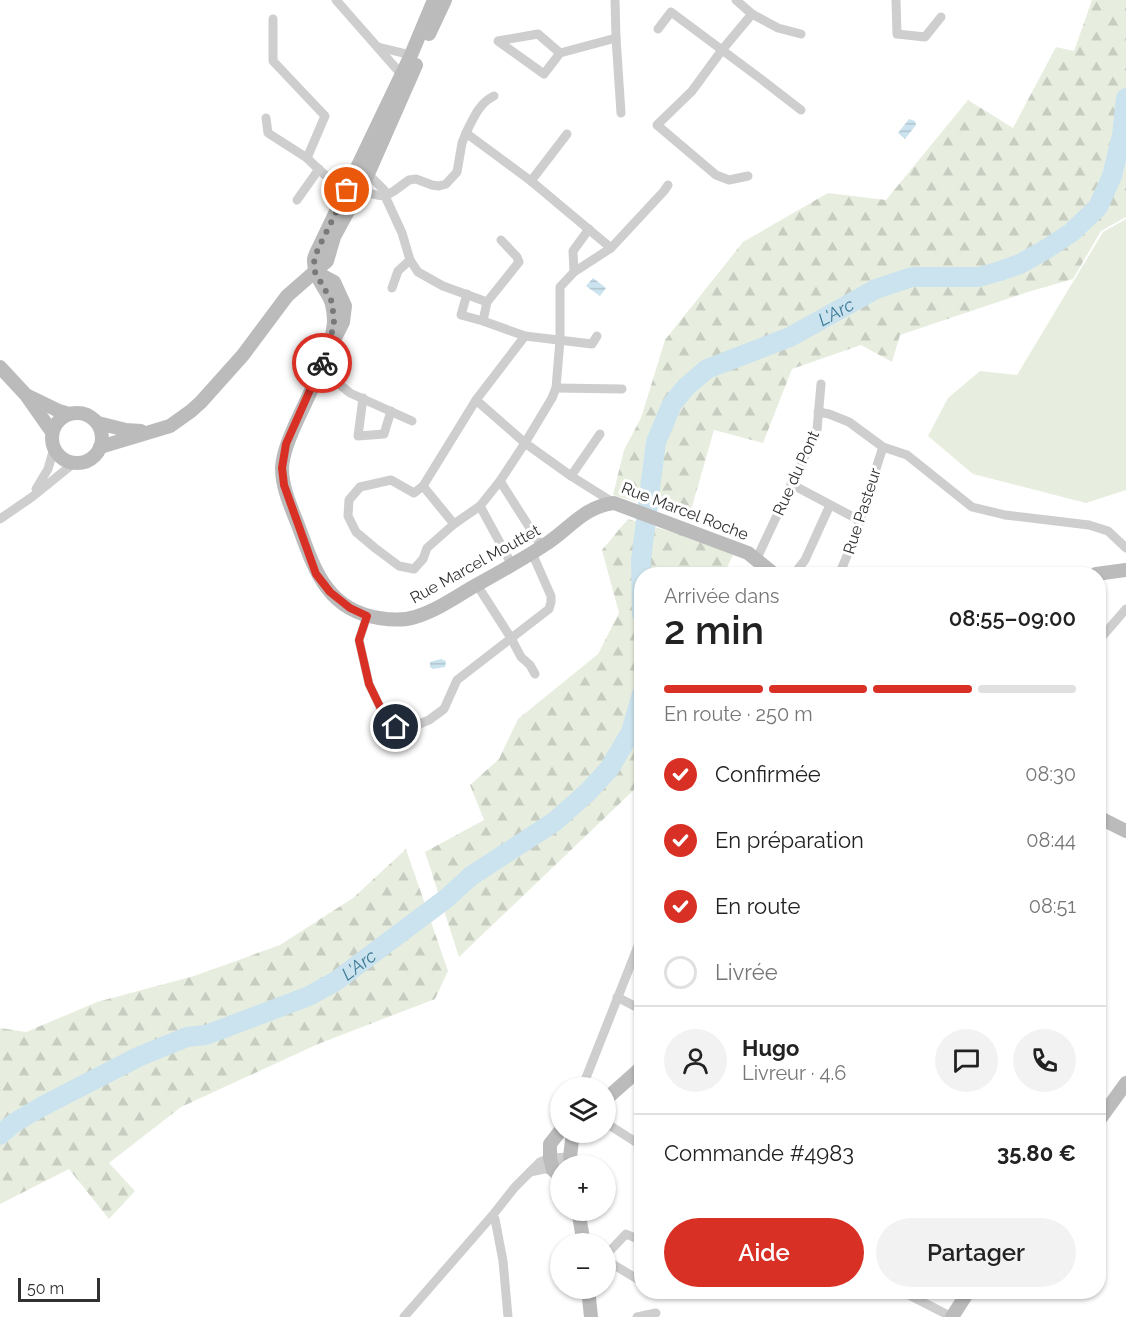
<!DOCTYPE html>
<html lang="fr">
<meta charset="utf-8">
<style>
body{margin:0;font-family:Raleway,sans-serif;background:#f2f2f2;color:#222;height:100vh;display:flex;flex-direction:column;font-size:22px;white-space:nowrap}
*{box-sizing:border-box;margin:0}
p{font-size:20px;color:#767676}
.icon{flex:none;width:33px;height:33px;fill:none;stroke:currentColor;stroke-width:2;stroke-linecap:round;stroke-linejoin:round}
.map{position:relative;flex:1;overflow:hidden}
.side{position:absolute;left:634px;top:567px;width:472px;height:732px;display:flex;flex-direction:column;background:#fff;border-radius:24px;box-shadow:0 2px 4px #0004}
.side>*{flex:none}
.controls{position:absolute;left:550px;top:1077px;display:grid;gap:12px}
.controls a{display:grid;place-items:center;width:66px;height:66px;border-radius:50%;background:#fff;box-shadow:0 2px 4px #0004;font-size:30px}
.scale{position:absolute;left:18px;bottom:15px;width:82px;box-sizing:border-box;padding-left:6px;border:3px solid #313131;border-top:0;font-size:16px;line-height:21px;white-space:nowrap;color:#313131;-webkit-text-stroke:4px #fff;paint-order:stroke}
.pin{position:absolute;display:grid;place-items:center;width:51px;height:51px;color:#fff;margin:-26px;border:3px solid #fff;border-radius:50%;box-shadow:0 2px 6px #0007}
.courier{position:absolute;display:grid;place-items:center;width:60px;height:60px;margin:-30px;border:4px solid #d93025;border-radius:50%;background:#fff;color:#222;box-shadow:0 2px 8px #0007}
.overview em{font-style:normal;font-weight:600}
.overview div{display:flex;flex-direction:column-reverse}
.overview{display:flex;align-items:center;justify-content:space-between;height:102px;padding:0 30px}
h1{font-size:39px;font-weight:600;line-height:45px}
.bar{display:grid;grid-template-columns:repeat(4,1fr);gap:9px 6px;align-content:center;height:72px;padding:0 30px}
.bar i{height:8px;border-radius:4px;background:#e0e0e0}
.bar .active{background:#d93025}
.bar p{grid-column:span 4}
.line{display:flex;align-items:center;gap:15px;padding:0 30px;border-top:2px solid #e0e0e0}
.line div{flex:1}
.round{display:grid;place-items:center;flex:none;width:63px;height:63px;border-radius:32px;background:#f2f2f2}
ol{padding:0 30px;list-style:none}
li{display:flex;align-items:center;gap:18px;height:66px}
li p{margin-inline-start:auto}
li .icon{padding:6px;border-radius:50%;background:#d93025;color:#fff;stroke-width:4}
li:last-child{color:#767676}
li i{width:33px;height:33px;border:3px solid #e0e0e0;border-radius:50%}
.primary-button{display:flex;gap:12px;margin-top:auto;padding:12px 30px}
.primary-button a{flex:1;height:69px;border-radius:36px;background:#d93025;color:#fff;font-size:24px;font-weight:600;line-height:69px;text-align:center}
.primary-button a+a{background:#f2f2f2;color:#222}
.map>svg:first-child{display:block}
.grass{fill:#e8eedf}
.forest{fill:url(#forest-firs)}
.water{fill:url(#water-rules)}
.lines{fill:none;stroke-linecap:round;stroke-linejoin:round}
.river{stroke:#cbe3ee;stroke-width:20}
.street{stroke:#cecece;stroke-width:9}
.secondary{stroke:#bbb;stroke-width:14}
.done{stroke:#797979;stroke-width:6;stroke-dasharray:0 10.8}
.route{stroke:#d93025;stroke-width:8}
.labels{text-anchor:middle;dominant-baseline:central;stroke-width:6;stroke-linejoin:round;paint-order:stroke}
.street-label{font-size:16px;fill:#313131;stroke:#fff}
.water-label{font-size:18px;font-style:italic;fill:#3b7a97;stroke:#fff}
</style>
<div class="map">
<svg width="1126" height="1317" viewBox="0 0 1126 1317">
<defs>
<pattern id="forest-firs" width="22" height="20" patternUnits="userSpaceOnUse" patternTransform="scale(1.5)"><rect width="22" height="20" fill="#e8eedf"/><path d="M5 1l3.5 6h-7zM16 11l3.5 6h-7z" fill="#c7cdc0"/></pattern>
<pattern id="water-rules" width="6" height="5" patternUnits="userSpaceOnUse" patternTransform="scale(1.5)"><rect width="6" height="5" fill="#cbe3ee"/><path d="M0 2.5h6" fill="none" stroke="#afc3cd"/></pattern>
</defs>
<rect width="100%" height="100%" fill="#fff"/>
<path class="grass" d="M1126 219V490L1086 503 973 474 928 436 948 398 980 371 1017 375 1103 232Z"/>
<g class="forest">
<path d="M1092 0H1126V217L1101 231 1073 279 1028 292 900 335 892 362 861 345 792 369 763 443 714 430 689 517 613 495 624 450 641 418 665 340 743 242 828 193 886 200 968 100 1013 128 1056 47 1074 51Z"/>
<path d="M628 519 735 551 724 574H642V778L638 786 459 957 425 852 484 820 470 785 499 759 518 719 598 654 619 613 602 550Z"/>
<path d="M406 849 448 971 435 999 318 1044 181 1107 109 1163 135 1191 109 1219 69 1169 0 1204V1028L26 1032 97 1002 194 976 280 945 353 898Z"/>
</g>
<g class="water">
<path d="M909 119 915 121 916 125 905 139 898 133Z"/>
<path d="M593 278 606 288 600 296 586 286Z"/>
<path d="M441 659 446 661 445 667 433 669 430 667V662Z"/>
</g>
<g class="lines">
<g class="river">
<path id="s1" d="M642 614 641 560 656 442 672 404 686 387 707 369 790 337 876 289 912 277H979L1000 271 1020 264 1048 248 1072 232 1098 207 1112 176 1122 135 1126 98"/>
<path id="s2" d="M0 1135 14 1123 41 1107 138 1057 187 1037 206 1035 309 996 336 981 447 898 471 876 554 822 588 792 609 769 631 732 642 694"/>
</g>
<g class="street">
<path d="M336 0 401 74"/>
<path d="M615 0 616 38 621 113"/>
<path d="M736 0 752 14 722 50 692 91 657 125 716 175 729 180 748 176"/>
<path d="M896 0 897 34 925 37 941 17"/>
<path d="M752 14 778 28 801 34"/>
<path d="M273 19V61L325 116 307 158C318 169 334 185 348 191 354 193 361 192 367 193 373 194 378 196 385 196L402 233 410 260 418 272 443 286 487 302 519 262 517 257 501 240"/>
<path d="M658 29 671 12 761 79 801 110"/>
<path d="M378 47 411 55"/>
<path d="M560 53 544 74 498 41 538 34 560 53 616 38"/>
<path d="M266 118 268 133 307 158"/>
<path d="M466 133C473 119 479 103 494 96"/>
<path d="M368 174 384 190 385 196 394 191 409 180 416 179 432 185 439 186 446 184 457 172 462 143 466 133 531 181 611 248 664 191 668 185"/>
<path d="M531 181 567 134"/>
<path d="M297 200 319 169"/>
<path d="M574 272 573 251 589 229"/>
<path d="M392 288 398 271 410 260"/>
<path d="M467 294 461 315 483 321"/>
<path d="M487 302 483 321 525 336 476 400 423 486 414 493 391 480 360 487 349 500 348 516 356 532 375 548 399 566 414 569 423 559 427 548 454 524 480 506 500 481 525 443 552 398 556 388 560 340V287L574 272 611 248"/>
<path d="M525 336 592 344 597 336"/>
<path d="M320 368 350 393 412 421"/>
<path d="M556 388 622 389"/>
<path d="M363 398 358 436 384 434 391 411"/>
<path d="M476 400 525 443 571 476 614 503"/>
<path d="M818 412 829 414 849 422 883 447 907 455 972 507 1005 515 1089 525 1108 531 1126 548"/>
<path d="M571 476 600 434"/>
<path d="M500 481 542 547"/>
<path d="M791 484 859 520"/>
<path d="M423 486 454 524"/>
<path d="M36 489 48 469 54 448"/>
<path d="M480 506 512 565"/>
<path d="M0 519 32 497 74 463"/>
<path d="M757 558 817 430 821 384"/>
<path d="M794 574 805 560 830 505"/>
<path d="M839 574C858 534 869 489 883 447"/>
<path d="M477 585 511 638 521 657 530 665 535 674"/>
<path d="M367 616 359 640 369 684 382 711 389 721 396 727 405 728 412 727 429 720 444 709 457 680 549 609 551 602V596L532 553"/>
<path d="M1100 639 1126 609"/>
<path d="M617 997 642 1010"/>
<path d="M582 1088 642 936"/>
<path d="M606 1123 642 1146"/>
<path d="M530 1172 544 1169 553 1170 570 1157"/>
<path d="M492 1216 495 1219 503 1261 508 1317"/>
<path d="M606 1255 626 1234 642 1241"/>
<path d="M606 1260 642 1282"/>
<path d="M657 1292 661 1294 662 1292"/>
<path d="M903 1292 952 1317"/>
<path d="M404 1317 492 1216 515 1187 540 1162 550 1158 570 1157"/>
<path d="M637 1317 656 1313"/>
</g>
<g class="secondary">
<path d="M434 0 411 55 319 247C317 251 315 255 314 259 313 276 325 287 331 301 333 307 334 317 334 323 331 354 308 396 295 425 289 439 283 453 282 468 282 488 291 507 298 525 314 568 326 610 379 618 391 620 403 621 415 617 435 611 453 599 471 588 496 574 522 560 546 544 569 529 585 506 614 503L748 553 774 574"/>
<path d="M429 34 445 0"/>
<path d="M315 272 334 282 345 306 343 322 336 336"/>
<path d="M0 367 26 395 52 432"/>
<path d="M28 396 59 411 69 414"/>
<circle cx="77" cy="438" r="25"/>
<path d="M98 423 126 430 141 431"/>
<path d="M100 447 170 426 191 411 201 402 243 355 287 296 327 261 334 237 368 174 416 65"/>
<path d="M1096 574 1126 570"/>
<path d="M1100 818 1126 831"/>
<path d="M606 1099 642 1067"/>
<path d="M1100 1119 1126 1083"/>
<path d="M561 1130 550 1144V1158L553 1170 561 1176"/>
<path d="M571 1166 570 1157 573 1132"/>
<path d="M578 1210 584 1244"/>
<path d="M588 1288 591 1317"/>
<path d="M952 1317 968 1292"/>
</g>
</g>
<g class="lines">
<path class="done" d="M322 363 330 343 334 321 332 302 315 272 314 259 319 247 347 190"/>
<path class="route" d="M322 363 286 444 282 468 284 485 316 574 330 592 350 608 367 616 359 640 369 684 382 711 389 721 396 727"/>
</g>
<g class="labels">
<g class="street-label">
<text transform="translate(796 473) rotate(-66)">Rue du Pont</text>
<text transform="translate(685 511) rotate(21)">Rue Marcel Roche</text>
<text transform="translate(862 511) rotate(-72)">Rue Pasteur</text>
<text transform="translate(475 564) rotate(-29)">Rue Marcel Mouttet</text>
</g>
<g class="water-label">
<text stroke="none"><textPath href="#s1" startOffset="405">L'Arc</textPath></text>
<text stroke="none"><textPath href="#s2" startOffset="400">L'Arc</textPath></text>
</g>
</g>
</svg>
<div class="controls">
<a><svg class="icon" aria-label="layers" viewBox="0 0 24 24"><path d="M12 4l9 5-9 5-9-5zM3 14l9 5 9-5"/></svg></a>
<a>+</a>
<a>−</a>
</div>
<div class="scale">50 m</div>
<div class="pin" style="left:347px;top:190px;background:#ea580c"><svg class="icon" aria-label="bag" viewBox="0 0 24 24"><path d="M5 8h14l-1 12H6zM9 8a3 3 0 0 1 6 0"/></svg></div>
<div class="pin" style="left:396px;top:727px;background:#1f2937"><svg class="icon" aria-label="home" viewBox="0 0 24 24"><path d="M3 11l9-7 9 7M6 9v11h12V9"/></svg></div>
<div class="courier" style="left:322px;top:363px"><svg class="icon" aria-label="bike" viewBox="0 0 24 24"><circle cx="6" cy="16" r="4"/><circle cx="18" cy="16" r="4"/><path d="M6 16l4-8h5l3 8M10 8l3 8H6M13 5h3"/></svg></div>
<section class="side">
<div class="overview"><div><h1>2 min</h1><p>Arrivée dans</p></div><em>08:55–09:00</em></div>
<div class="bar"><i class="active"></i><i class="active"></i><i class="active"></i><i></i><p>En route · 250 m</p></div>
<ol>
<li><svg class="icon" aria-label="check" viewBox="0 0 24 24"><path d="M5 12l5 5 9-10"/></svg>Confirmée<p>08:30</p></li>
<li><svg class="icon" aria-label="check" viewBox="0 0 24 24"><path d="M5 12l5 5 9-10"/></svg>En préparation<p>08:44</p></li>
<li><svg class="icon" aria-label="check" viewBox="0 0 24 24"><path d="M5 12l5 5 9-10"/></svg>En route<p>08:51</p></li>
<li><i></i>Livrée</li>
</ol>
<div class="line" style="height:108px"><a class="round"><svg class="icon" aria-label="person" viewBox="0 0 24 24"><circle cx="12" cy="8" r="4"/><path d="M4 21q1-7 8-7t8 7"/></svg></a><div><b>Hugo</b><p>Livreur · 4.6</p></div><a class="round"><svg class="icon" aria-label="chat" viewBox="0 0 24 24"><path d="M4 5h16v11H9l-5 4z"/></svg></a><a class="round"><svg class="icon" aria-label="phone" viewBox="0 0 24 24"><path d="M5 4h4l2 5-3 2q2 4 5 5l2-3 5 2v4C11 20 4 13 5 4z"/></svg></a></div>
<div class="line" style="height:78px"><div>Commande #4983</div><b>35.80 €</b></div>
<div class="primary-button"><a>Aide</a><a>Partager</a></div>
</section>
</div>
